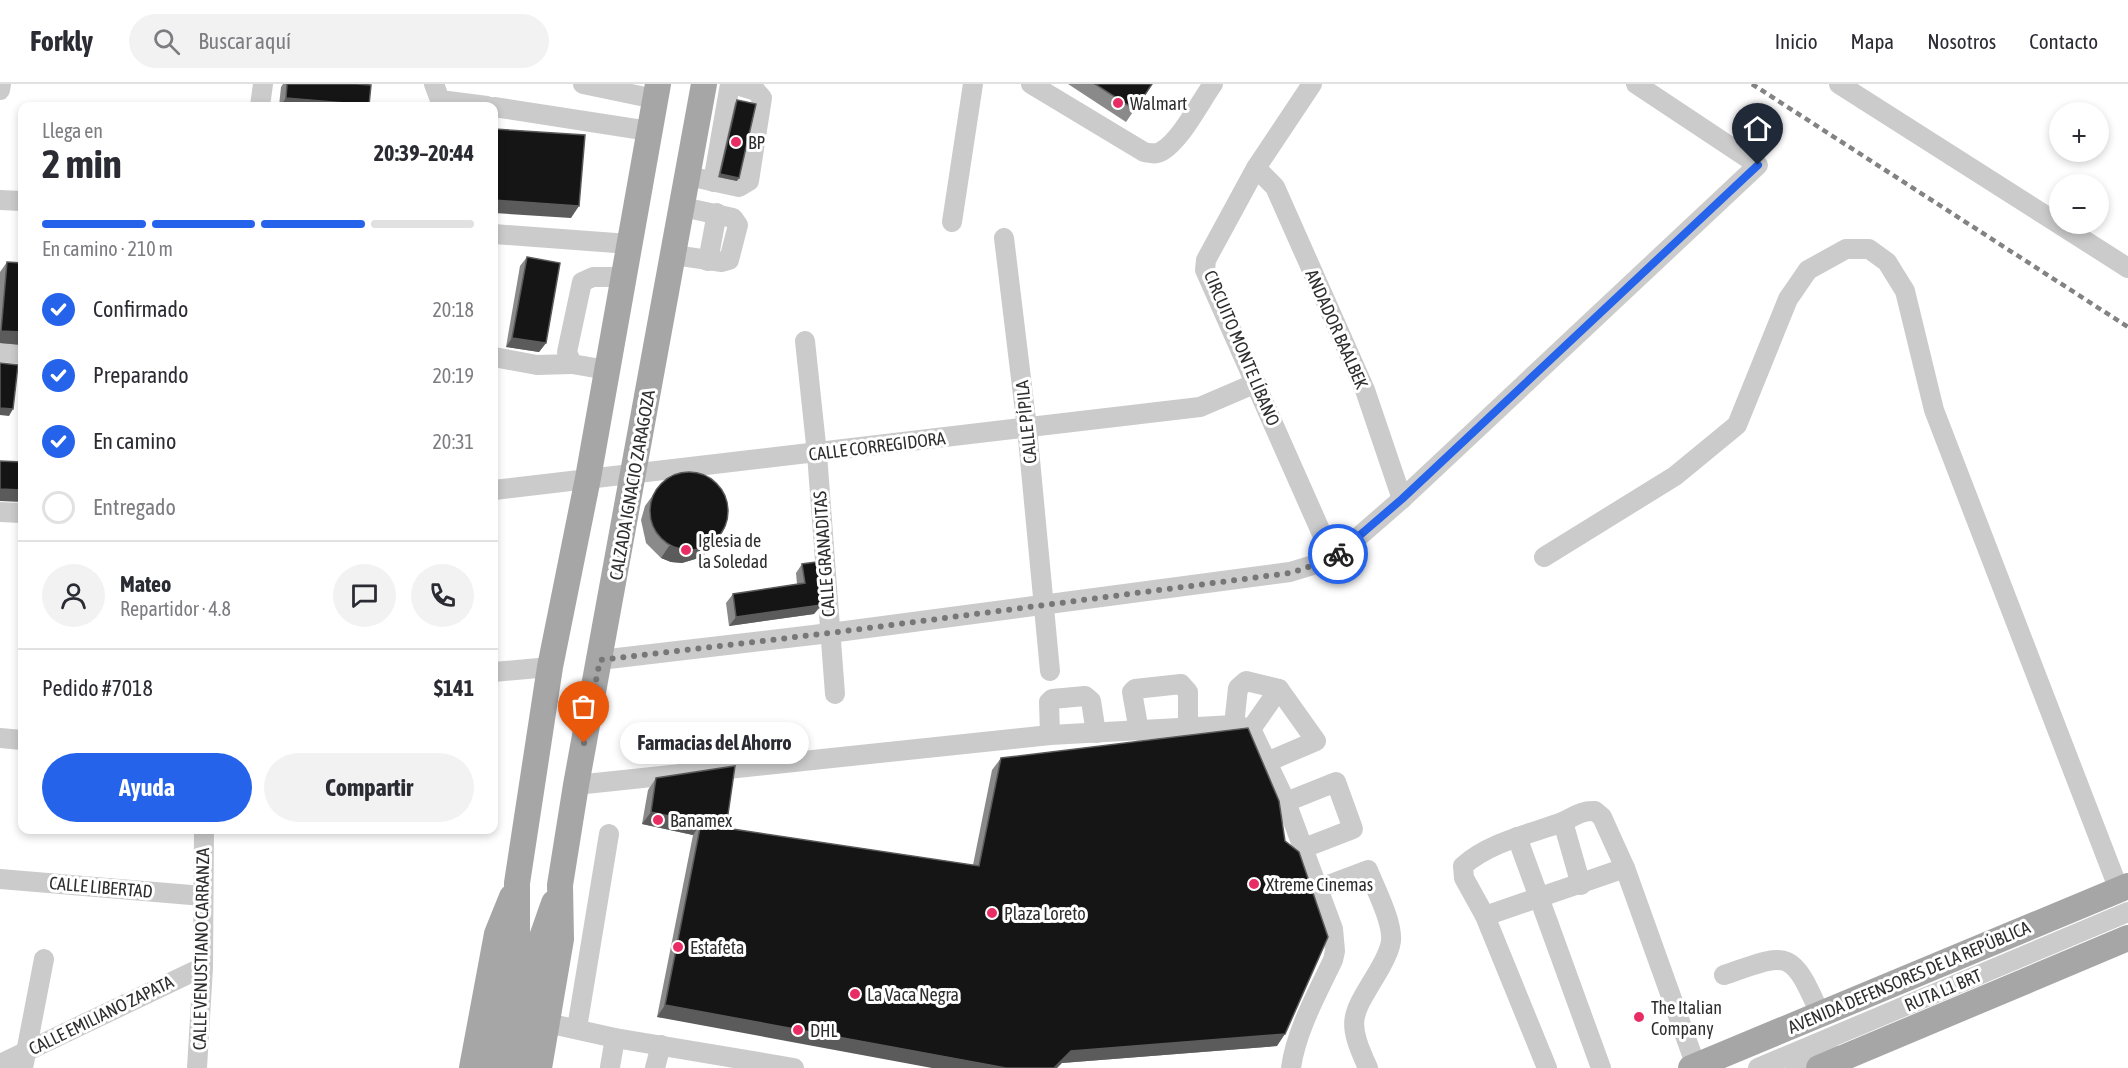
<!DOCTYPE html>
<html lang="es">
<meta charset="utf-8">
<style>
body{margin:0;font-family:"Asap Condensed",sans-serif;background:#f2f2f3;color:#2b2b33;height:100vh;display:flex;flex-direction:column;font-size:22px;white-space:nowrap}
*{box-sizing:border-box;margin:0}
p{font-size:20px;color:#7c7c81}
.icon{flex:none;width:33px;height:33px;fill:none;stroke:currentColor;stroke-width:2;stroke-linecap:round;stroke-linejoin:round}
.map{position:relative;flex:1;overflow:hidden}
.side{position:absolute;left:18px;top:18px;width:480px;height:732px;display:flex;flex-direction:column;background:#fff;border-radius:12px;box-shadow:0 3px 9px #0003}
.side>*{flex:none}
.fabs{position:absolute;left:2049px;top:18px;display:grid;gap:12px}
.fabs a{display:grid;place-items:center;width:60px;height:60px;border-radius:50%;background:#fff;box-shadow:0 3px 9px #0003;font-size:30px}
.pin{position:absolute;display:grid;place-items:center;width:51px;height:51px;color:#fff;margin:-62px -26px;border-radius:50% 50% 50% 0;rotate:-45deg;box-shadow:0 0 6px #0007}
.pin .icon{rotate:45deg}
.courier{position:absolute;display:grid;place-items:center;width:60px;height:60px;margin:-30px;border:4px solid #2563eb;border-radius:50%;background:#fff;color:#222;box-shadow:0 2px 8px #0007}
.bubble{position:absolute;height:42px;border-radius:21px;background:#fff;box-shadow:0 3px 9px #0003;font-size:20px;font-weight:700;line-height:42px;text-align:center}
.overview em{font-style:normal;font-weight:700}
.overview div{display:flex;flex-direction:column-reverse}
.overview{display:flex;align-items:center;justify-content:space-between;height:102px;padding:0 24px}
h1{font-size:39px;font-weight:700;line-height:45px}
.bar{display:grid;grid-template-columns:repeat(4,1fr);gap:9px 6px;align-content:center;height:72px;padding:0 24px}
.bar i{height:8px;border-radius:4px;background:#e1e1e2}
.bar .selected{background:#2563eb}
.bar p{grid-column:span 4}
.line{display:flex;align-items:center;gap:15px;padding:0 24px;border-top:2px solid #e1e1e2}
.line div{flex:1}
.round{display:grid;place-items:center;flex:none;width:63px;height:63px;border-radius:32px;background:#f2f2f3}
ol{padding:0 24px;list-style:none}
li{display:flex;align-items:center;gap:18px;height:66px}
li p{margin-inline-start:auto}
li .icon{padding:6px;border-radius:50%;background:#2563eb;color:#fff;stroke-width:4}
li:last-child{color:#7c7c81}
li i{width:33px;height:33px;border:3px solid #e1e1e2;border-radius:50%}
.button{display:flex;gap:12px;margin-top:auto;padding:12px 24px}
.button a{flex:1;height:69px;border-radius:36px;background:#2563eb;color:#fff;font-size:24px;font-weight:700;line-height:69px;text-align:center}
.button a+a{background:#f2f2f3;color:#2b2b33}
header{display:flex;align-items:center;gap:36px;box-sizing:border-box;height:84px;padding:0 30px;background:#fff;border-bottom:2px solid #e1e1e2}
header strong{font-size:28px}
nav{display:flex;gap:33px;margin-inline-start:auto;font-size:21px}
.search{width:420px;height:54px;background:#f2f2f3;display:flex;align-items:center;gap:15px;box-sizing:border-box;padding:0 21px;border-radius:33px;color:#7c7c81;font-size:22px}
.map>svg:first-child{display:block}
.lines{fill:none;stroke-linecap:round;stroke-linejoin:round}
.minor{stroke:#cbcbcb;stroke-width:20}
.major{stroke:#a6a6a6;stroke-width:26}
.rail{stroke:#838383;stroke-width:4.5;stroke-dasharray:6 4.5;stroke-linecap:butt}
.wall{fill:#8a8a8a}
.shaded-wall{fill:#5b5b5b}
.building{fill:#151515;stroke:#5b5b5b;stroke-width:1.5}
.done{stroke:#777;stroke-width:6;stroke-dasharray:0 10.8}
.route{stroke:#2563eb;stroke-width:8}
.poi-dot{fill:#e82d64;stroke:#fff;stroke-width:2}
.labels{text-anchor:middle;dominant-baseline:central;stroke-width:6;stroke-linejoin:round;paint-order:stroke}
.poi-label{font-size:18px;fill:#2e2e2e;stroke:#fff;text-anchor:start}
.street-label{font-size:18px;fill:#2e2e2e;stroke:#fff}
</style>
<header>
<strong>Forkly</strong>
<div class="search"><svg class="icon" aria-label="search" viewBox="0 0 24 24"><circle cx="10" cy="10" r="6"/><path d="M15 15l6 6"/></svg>Buscar aquí</div>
<nav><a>Inicio</a><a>Mapa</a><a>Nosotros</a><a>Contacto</a></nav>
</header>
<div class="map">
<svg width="2128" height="984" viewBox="0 0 2128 984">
<rect width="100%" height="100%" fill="#fff"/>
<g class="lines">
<g class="minor">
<path d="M434 0 440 16 487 22"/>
<path d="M583 0 655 15"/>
<path d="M1031 0 1144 68C1150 69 1156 71 1162 67 1181 56 1200 18 1213 0"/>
<path d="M1312 0 1256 84 1206 176 1205 186 1333 475"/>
<path d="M1839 0 2128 184"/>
<path d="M0 6 1 0"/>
<path d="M260 22 263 0"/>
<path d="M494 23 649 47"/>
<path d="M1256 84 1275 103 1365 306 1402 415"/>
<path d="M688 92 739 103 749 97 762 14 756 7 733 0"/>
<path d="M713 98 730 0"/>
<path d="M0 116 22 117"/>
<path d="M952 138 973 0"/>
<path d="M494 150 629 160"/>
<path d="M1004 154 1027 344 1050 587"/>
<path d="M674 171 722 178 729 176 738 141 733 134 683 123"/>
<path d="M708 177 717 129"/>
<path d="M805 257 817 370 835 610"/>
<path d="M0 268 22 270"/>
<path d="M494 273 537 281 572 280"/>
<path d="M607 286 572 280 567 268 582 198 593 193H623"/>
<path d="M494 406 1200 323 1256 299"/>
<path d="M0 428 22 429"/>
<path d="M1544 473 1675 392 1737 341 1788 215 1808 186 1846 165H1869L1887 178 1905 207 1934 326 2119 806"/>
<path d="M600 576 830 549 1290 488 1333 475 1402 415 1758 81 1636 0"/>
<path d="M494 588 550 583"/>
<path d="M1234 641 1238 604 1246 597 1279 605 1251 645"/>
<path d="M1251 645 1286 718 1333 845 1335 867 1333 876C1317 910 1296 947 1291 984"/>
<path d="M1139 647 1132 608 1135 605 1181 600 1188 608V645"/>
<path d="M1050 651 1049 618 1052 615 1085 612 1091 617 1096 649"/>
<path d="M0 654 22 656"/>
<path d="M1267 678 1316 657 1279 605"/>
<path d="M576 701 1050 651 1234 641 1251 645"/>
<path d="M1286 718 1336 698 1353 745 1304 764"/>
<path d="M1563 738 1581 801"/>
<path d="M1517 753 1601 984"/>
<path d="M0 795 203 812"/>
<path d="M1320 804 1368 786C1375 804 1393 838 1391 857 1390 867 1384 877 1379 886 1352 932 1345 934 1368 984"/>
<path d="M1485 832 1464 794 1463 782C1488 759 1529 750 1560 739 1572 734 1581 726 1595 727L1602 733 1625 784"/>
<path d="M1724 891C1788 869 1791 863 1820 930"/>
<path d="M547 939 615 954 794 984"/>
<path d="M577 944 609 750"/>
<path d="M0 980 203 883"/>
<path d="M610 983 615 954"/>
<path d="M23 984 44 875"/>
<path d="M197 984 203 883 204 746"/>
<path d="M655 984 661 961"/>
<path d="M1547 984 1485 832 1625 784 1696 982"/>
<path d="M1758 984 2128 828"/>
<path d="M1795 984 1831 969"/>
</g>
<g class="major">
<path d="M472 984 497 850 512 813"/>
<path d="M493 984 517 853V799L550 583 588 394 658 0"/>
<path d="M515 984 541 856 554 819"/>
<path d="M539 984 561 855 560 801 576 701 704 0"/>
<path d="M1691 984 2128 802"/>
<path d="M1819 984 2128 854"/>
</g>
<path class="rail" d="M1752 0 2128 243"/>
</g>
<g class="wall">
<path d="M283 0H356L369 21 368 22H279L281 3Z"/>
<path d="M1068 0H1152L1126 38Z"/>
<path d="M737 16V97L718 93 735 19Z"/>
<path d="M527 173 546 259 539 268 506 263 520 182Z"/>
<path d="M7 178 22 261 0 259V188Z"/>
<path d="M661 400 716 456 702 473 682 479 671 478 661 474 646 459 641 436 645 422Z"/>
<path d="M802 480 822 521 814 530 729 542 726 519 733 510 797 500 796 489Z"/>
<path d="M1001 674 1277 962 1062 979 657 933 693 751 642 740 648 706 656 694 726 744 973 781 992 686Z"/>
</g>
<g class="shaded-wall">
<path d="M286 14 369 21 368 22H280Z"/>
<path d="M720 90 739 94 737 97 718 93Z"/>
<path d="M494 116 579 122 571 134 494 129Z"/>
<path d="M1 247 22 248V261L0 259V248Z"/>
<path d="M512 254 546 259 539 268 506 263Z"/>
<path d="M0 324 13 325 9 332 0 331Z"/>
<path d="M0 405 22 406V418L0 417Z"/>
<path d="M725 444 716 456 702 473 682 479 671 478 661 474 669 462Z"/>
<path d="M828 512 814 530 729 542 736 533Z"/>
<path d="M651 728 701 739 693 751 642 740Z"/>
<path d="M665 921 1006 984H932L657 933Z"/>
<path d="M1285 950 1277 962 1062 979 1057 984H1054L1071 967Z"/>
</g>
<g class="building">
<path d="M287 0H356L371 1 369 21 286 14Z"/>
<path d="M1095 0H1152L1135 26Z"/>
<path d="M737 16 756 20 739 94 720 90Z"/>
<path d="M494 45 585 51 579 122 494 116Z"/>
<path d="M527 173 560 179 546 259 512 254Z"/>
<path d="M7 178 22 179V248L1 247Z"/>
<path d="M0 279 18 281 13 325 0 324Z"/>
<path d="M0 377 22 378V406L0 405Z"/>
<circle cx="689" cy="427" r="39"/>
<path d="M823 477 828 512 821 521 736 533 733 510 805 499 802 480Z"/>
<path d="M1248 644 1279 717 1285 757 1299 768 1328 853 1285 950 1071 967 1054 984H1006L665 921 701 739 651 728 656 694 735 682 726 744 979 782 1001 674Z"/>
</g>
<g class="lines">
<path class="done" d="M584 659 600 576 830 549 1290 489 1333 475 1338 470"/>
<path class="route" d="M1338 470 1402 415 1758 81"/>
</g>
<g class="poi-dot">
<circle cx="1118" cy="19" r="6"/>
<circle cx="736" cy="58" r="6"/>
<circle cx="686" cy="466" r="6"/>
<circle cx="658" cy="736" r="6"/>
<circle cx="1254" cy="800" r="6"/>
<circle cx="992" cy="829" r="6"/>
<circle cx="678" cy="863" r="6"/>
<circle cx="855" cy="910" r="6"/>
<circle cx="1639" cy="933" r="6"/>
<circle cx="798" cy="946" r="6"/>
</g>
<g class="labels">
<g class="poi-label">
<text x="1130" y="19">Walmart</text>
<text x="748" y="58">BP</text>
<text x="698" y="456">Iglesia de<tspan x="698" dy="21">la Soledad</tspan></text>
<text x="670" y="736">Banamex</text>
<text x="1266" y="800">Xtreme Cinemas</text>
<text x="1004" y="829">Plaza Loreto</text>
<text x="690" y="863">Estafeta</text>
<text x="867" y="910">La Vaca Negra</text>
<text x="1651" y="923">The Italian<tspan x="1651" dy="21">Company</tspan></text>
<text x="810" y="946">DHL</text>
</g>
<g class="street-label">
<text transform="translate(1337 245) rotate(66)">ANDADOR BAALBEK</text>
<text transform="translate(1242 264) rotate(67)">CIRCUITO MONTE LÍBANO</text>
<text transform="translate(1026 338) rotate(-96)">CALLE PÍPILA</text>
<text transform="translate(877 362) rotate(-7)">CALLE CORREGIDORA</text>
<text transform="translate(632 401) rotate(-80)">CALZADA IGNACIO ZARAGOZA</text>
<text transform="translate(824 470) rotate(-94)">CALLE GRANADITAS</text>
<text transform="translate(101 803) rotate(5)">CALLE LIBERTAD</text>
<text transform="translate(201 865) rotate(-89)">CALLE VENUSTIANO CARRANZA</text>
<text transform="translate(1909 893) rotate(-23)">AVENIDA DEFENSORES DE LA REPÚBLICA</text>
<text transform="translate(1943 906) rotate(-23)">RUTA L1 BRT</text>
<text transform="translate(101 931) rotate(-26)">CALLE EMILIANO ZAPATA</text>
</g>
</g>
</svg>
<div class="fabs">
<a>+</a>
<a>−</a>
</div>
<div class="pin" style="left:584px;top:659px;background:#ea580c"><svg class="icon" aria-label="bag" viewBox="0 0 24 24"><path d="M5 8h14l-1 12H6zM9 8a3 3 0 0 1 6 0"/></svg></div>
<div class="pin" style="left:1758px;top:81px;background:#1f2937"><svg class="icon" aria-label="home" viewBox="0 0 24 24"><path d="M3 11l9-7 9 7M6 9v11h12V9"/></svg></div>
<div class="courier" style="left:1338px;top:470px"><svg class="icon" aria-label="bike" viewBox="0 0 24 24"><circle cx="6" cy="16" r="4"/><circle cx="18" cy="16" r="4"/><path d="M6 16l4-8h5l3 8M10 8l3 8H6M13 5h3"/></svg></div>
<div class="bubble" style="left:620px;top:638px;width:189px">Farmacias del Ahorro</div>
<section class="side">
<div class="overview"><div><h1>2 min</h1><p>Llega en</p></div><em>20:39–20:44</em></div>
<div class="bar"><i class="selected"></i><i class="selected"></i><i class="selected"></i><i></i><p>En camino · 210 m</p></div>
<ol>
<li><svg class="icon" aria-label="check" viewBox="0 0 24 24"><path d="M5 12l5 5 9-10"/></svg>Confirmado<p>20:18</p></li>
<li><svg class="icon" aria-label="check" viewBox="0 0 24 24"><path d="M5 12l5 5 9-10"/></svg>Preparando<p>20:19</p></li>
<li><svg class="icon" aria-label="check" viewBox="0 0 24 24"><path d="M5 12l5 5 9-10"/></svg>En camino<p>20:31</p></li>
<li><i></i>Entregado</li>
</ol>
<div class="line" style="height:108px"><a class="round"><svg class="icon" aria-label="person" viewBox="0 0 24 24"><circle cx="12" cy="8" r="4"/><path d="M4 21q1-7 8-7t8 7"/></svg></a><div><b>Mateo</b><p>Repartidor · 4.8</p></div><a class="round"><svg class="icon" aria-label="chat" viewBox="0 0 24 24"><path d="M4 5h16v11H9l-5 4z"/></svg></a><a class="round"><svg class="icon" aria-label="phone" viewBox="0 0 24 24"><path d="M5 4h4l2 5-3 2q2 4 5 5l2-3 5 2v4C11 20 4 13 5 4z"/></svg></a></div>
<div class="line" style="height:78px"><div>Pedido #7018</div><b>$141</b></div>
<div class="button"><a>Ayuda</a><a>Compartir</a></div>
</section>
</div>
